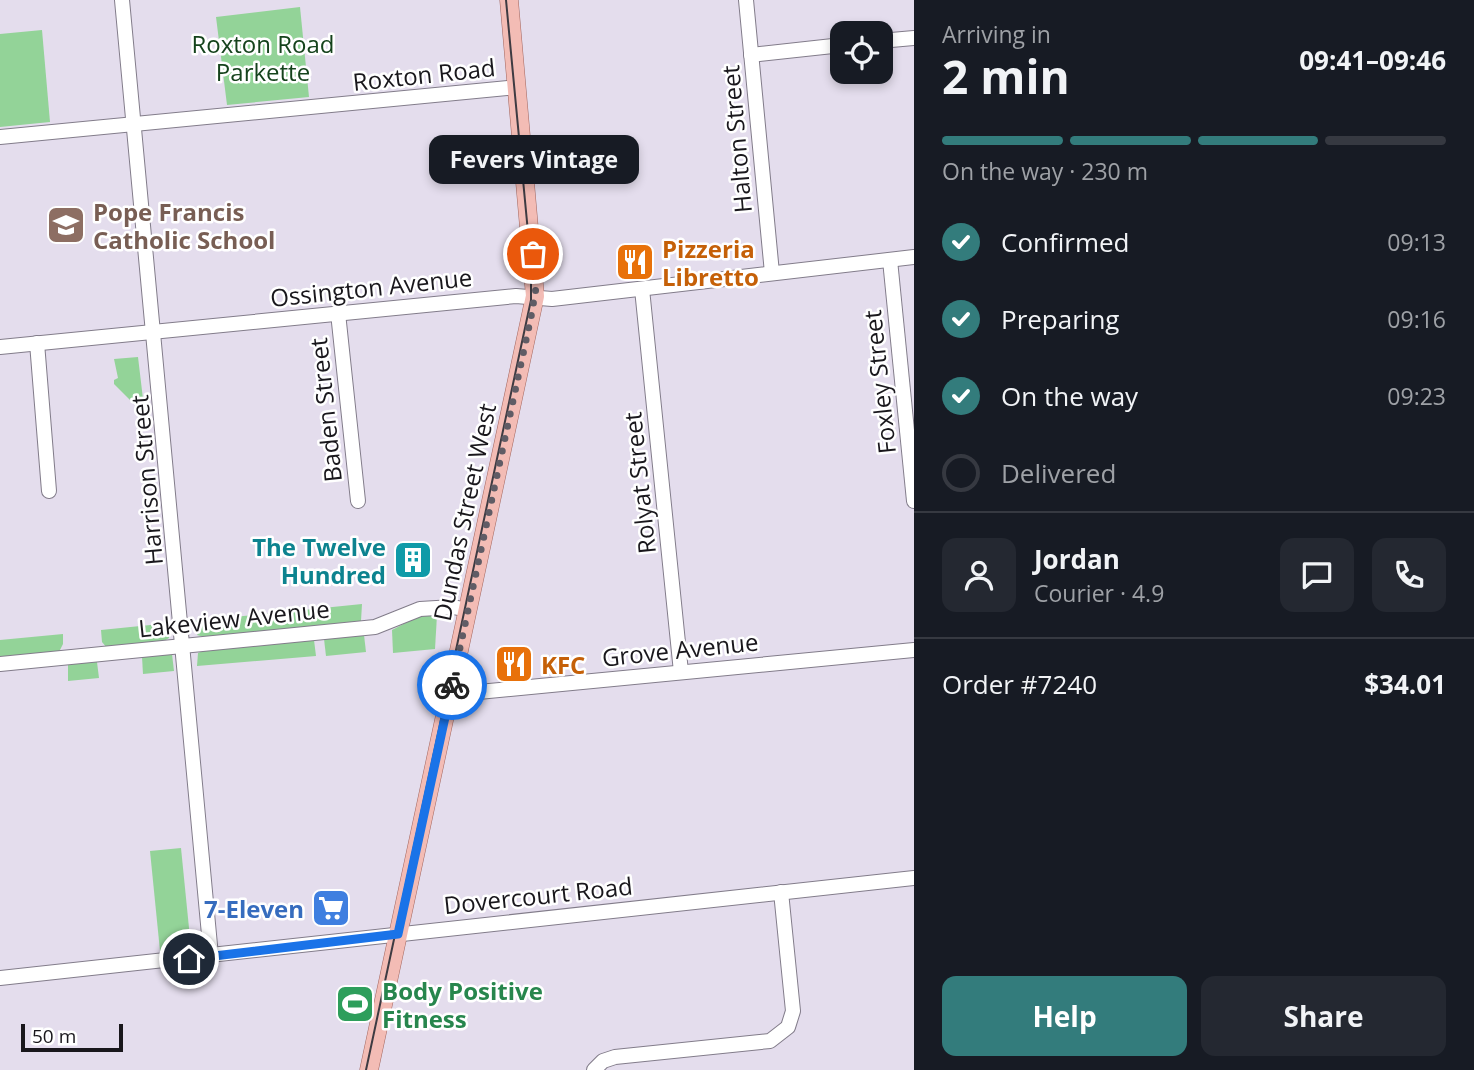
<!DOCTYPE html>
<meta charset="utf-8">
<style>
body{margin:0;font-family:"Open Sans",sans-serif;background:#242831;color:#f1f3f6;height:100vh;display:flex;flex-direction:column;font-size:26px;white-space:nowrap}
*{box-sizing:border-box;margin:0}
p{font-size:23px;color:#9ea1a6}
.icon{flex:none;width:38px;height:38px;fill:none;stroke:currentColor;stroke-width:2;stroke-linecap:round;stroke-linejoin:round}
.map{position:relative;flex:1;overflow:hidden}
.drawer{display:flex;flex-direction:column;background:#171b24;width:560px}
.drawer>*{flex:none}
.tools{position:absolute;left:830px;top:21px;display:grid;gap:14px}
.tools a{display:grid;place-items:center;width:63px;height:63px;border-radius:14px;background:#171b24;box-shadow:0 4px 10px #0003;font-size:35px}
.scale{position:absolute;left:21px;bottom:18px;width:102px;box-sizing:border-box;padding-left:7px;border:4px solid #19171c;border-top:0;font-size:19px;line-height:24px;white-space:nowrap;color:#19171c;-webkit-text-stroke:5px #fff;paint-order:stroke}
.pin{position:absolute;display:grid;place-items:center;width:60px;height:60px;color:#fff;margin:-30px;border:4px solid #fff;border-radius:50%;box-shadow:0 2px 7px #0007}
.courier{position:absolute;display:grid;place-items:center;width:70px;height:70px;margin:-35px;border:5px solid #1a73e8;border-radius:50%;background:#fff;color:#222;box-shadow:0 2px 9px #0007}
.bubble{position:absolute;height:49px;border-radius:14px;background:#171b24;box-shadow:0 4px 10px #0003;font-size:23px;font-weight:700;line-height:49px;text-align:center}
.head em{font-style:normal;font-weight:700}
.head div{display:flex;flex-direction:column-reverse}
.head{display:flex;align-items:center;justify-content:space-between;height:119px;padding:0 28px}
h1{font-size:46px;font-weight:700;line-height:52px}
.bar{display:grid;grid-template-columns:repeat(4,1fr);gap:10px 7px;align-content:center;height:84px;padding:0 28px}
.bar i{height:9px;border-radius:5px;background:#363941}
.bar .current{background:#337c7c}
.bar p{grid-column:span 4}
.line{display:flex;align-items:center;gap:18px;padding:0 28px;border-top:2px solid #363941}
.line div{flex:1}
.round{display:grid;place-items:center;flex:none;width:74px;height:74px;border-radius:14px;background:#242831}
ol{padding:0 28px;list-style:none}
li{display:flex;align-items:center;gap:21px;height:77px}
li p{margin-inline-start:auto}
li .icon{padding:7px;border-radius:50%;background:#337c7c;color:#fff;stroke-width:4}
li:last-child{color:#9ea1a6}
li i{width:38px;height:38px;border:4px solid #363941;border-radius:50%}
.button{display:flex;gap:14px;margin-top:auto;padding:14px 28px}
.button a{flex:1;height:80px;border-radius:14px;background:#337c7c;color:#fff;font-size:28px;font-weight:700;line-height:80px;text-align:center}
.button a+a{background:#242831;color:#f1f3f6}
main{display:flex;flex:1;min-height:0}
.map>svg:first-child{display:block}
.green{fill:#93d398}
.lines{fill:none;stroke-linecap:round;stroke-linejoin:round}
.minor-casing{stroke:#827c8a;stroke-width:16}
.major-casing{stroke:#a2665f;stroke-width:19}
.minor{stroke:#fff;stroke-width:14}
.major{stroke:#f3bcb5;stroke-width:18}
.tram{stroke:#3e3b42;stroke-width:2}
.done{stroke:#605c65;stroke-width:7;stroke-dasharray:0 12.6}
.route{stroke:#1a73e8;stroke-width:9}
.labels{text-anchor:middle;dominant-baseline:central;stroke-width:5;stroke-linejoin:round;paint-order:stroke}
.park-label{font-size:24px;fill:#15431c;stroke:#fff}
.street-label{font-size:24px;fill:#19171c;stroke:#fff}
.education-label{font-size:24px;font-weight:bold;fill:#785e54;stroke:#fff;text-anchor:start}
.food-label{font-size:24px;font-weight:bold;fill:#c56008;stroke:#fff;text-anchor:start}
.culture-label{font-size:24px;font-weight:bold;fill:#0d838f;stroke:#fff;text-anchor:end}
.shop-label{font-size:24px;font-weight:bold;fill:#366cbe;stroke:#fff;text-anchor:end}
.leisure-label{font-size:24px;font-weight:bold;fill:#27864d;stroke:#fff;text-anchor:start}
</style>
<main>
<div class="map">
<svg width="914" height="1070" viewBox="0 0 914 1070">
<rect width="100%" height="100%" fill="#e4dded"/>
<g class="green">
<path d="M300 7 309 97 227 105 216 17Z"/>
<path d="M42 30 50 122 0 127V34Z"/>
<path d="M138 357 143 399 130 400 114 384V380L118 378 114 359Z"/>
<path d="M362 604 361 621 204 637 197 635 199 632 194 626V621Z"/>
<path d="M437 615 435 649 393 653 392 630 419 616Z"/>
<path d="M170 623 169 638 164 641 107 648 102 642 101 630Z"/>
<path d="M63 634V644L59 652 0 657V640Z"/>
<path d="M364 635 366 652 326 656 324 639Z"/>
<path d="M314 640 316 656 197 666 198 653 203 651Z"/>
<path d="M172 654 174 671 143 674 142 657Z"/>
<path d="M97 662 99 678 68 681V664Z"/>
<path d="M181 848 191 948 160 951 150 851Z"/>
</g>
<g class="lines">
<defs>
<g id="minor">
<path d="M122 0 211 956"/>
<path d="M746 0 772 273"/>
<path d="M880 41 914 38"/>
<path d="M751 55 842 45"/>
<path d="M0 137 518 87"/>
<path d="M890 260 914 501"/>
<path d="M642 289 681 672"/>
<path d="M338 313 358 501"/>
<path d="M37 343 49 491"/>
<path d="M0 347 516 296 552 299 914 257"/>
<path d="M0 664 375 627 420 609 453 607 468 610"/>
<path d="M451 691 468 693 914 650"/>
<path d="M0 978 914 878"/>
<path d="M594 1070 603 1061 615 1057 770 1041 788 1027 793 1011 781 892"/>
</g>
<path id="major" d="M369 1070 535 296 509 0"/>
</defs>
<use href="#minor" class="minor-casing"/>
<use href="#major" class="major-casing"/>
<use href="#minor" class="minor"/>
<use href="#major" class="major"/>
<path class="tram" d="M366 1070 531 300V264L506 0"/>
</g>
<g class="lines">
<path class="done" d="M452 685 531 317 536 288 533 254"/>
<path class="route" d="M189 959 398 934 452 685"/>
</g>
<defs>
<symbol id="school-square" viewBox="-11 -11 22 22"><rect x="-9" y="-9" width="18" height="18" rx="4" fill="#8d6e63" stroke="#fff"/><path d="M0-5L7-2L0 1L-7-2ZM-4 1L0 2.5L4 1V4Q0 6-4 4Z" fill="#fff"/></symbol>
<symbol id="restaurant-square" viewBox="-11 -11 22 22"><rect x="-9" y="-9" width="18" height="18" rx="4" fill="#e8710a" stroke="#fff"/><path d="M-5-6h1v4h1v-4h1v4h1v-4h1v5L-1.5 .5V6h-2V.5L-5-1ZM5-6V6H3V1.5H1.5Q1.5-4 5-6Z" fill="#fff"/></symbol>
<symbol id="building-square" viewBox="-11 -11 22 22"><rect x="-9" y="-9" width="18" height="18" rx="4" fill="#0f9aa8" stroke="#fff"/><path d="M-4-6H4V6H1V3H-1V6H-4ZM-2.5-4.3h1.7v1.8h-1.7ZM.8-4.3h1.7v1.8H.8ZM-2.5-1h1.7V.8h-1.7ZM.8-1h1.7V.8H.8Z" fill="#fff"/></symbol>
<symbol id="supermarket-square" viewBox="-11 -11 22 22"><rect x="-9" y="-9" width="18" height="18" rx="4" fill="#3f7fe0" stroke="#fff"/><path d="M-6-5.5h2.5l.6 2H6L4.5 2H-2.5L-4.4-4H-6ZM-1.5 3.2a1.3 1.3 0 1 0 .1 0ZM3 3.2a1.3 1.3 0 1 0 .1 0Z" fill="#fff"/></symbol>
<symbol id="stadium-square" viewBox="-11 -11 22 22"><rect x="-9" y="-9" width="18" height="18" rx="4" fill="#2e9e5b" stroke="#fff"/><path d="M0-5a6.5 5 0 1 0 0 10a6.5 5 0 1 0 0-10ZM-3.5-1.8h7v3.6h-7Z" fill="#fff"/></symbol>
</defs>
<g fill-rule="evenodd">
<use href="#school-square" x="44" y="203" width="44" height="44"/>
<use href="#restaurant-square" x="613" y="240" width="44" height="44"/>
<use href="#building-square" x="391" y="538" width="44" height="44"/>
<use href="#restaurant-square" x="492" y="642" width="44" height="44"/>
<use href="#supermarket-square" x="309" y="886" width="44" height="44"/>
<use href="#stadium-square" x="333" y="982" width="44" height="44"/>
</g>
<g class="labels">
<g class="park-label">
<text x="263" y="43">Roxton Road<tspan x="263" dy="28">Parkette</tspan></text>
</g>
<g class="street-label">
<text transform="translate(424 74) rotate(-6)">Roxton Road</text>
<text transform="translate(736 139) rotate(-95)">Halton Street</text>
<text transform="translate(371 287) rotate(-6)">Ossington Avenue</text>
<text transform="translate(879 382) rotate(-96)">Foxley Street</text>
<text transform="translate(325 410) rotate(-96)">Baden Street</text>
<text transform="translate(146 480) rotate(-95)">Harrison Street</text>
<text transform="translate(639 483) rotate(-96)">Rolyat Street</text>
<text transform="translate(464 512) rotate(-78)">Dundas Street West</text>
<text transform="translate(234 618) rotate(-6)">Lakeview Avenue</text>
<text transform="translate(680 649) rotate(-6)">Grove Avenue</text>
<text transform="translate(538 895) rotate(-6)">Dovercourt Road</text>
</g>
<g class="education-label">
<text x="93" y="211">Pope Francis<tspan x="93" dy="28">Catholic School</tspan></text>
</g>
<g class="food-label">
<text x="662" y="248">Pizzeria<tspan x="662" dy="28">Libretto</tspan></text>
<text x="541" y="664">KFC</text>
</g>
<g class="culture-label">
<text x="386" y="546">The Twelve<tspan x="386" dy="28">Hundred</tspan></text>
</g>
<g class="shop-label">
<text x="304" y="908">7-Eleven</text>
</g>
<g class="leisure-label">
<text x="382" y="990">Body Positive<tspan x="382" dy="28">Fitness</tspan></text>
</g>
</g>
</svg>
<div class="tools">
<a><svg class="icon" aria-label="locate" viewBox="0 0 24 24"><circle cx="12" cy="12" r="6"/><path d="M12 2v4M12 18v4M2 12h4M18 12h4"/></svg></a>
</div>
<div class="scale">50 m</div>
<div class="pin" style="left:533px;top:254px;background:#ea580c"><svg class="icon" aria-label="bag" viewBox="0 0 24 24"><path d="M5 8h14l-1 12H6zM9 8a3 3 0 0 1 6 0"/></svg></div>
<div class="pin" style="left:189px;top:959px;background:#1f2937"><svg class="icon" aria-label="home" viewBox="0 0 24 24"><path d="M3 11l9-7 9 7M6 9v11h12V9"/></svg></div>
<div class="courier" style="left:452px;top:685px"><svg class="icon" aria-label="bike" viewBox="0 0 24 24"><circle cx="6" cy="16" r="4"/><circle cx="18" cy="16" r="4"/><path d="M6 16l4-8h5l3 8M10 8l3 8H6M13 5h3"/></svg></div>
<div class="bubble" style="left:429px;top:135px;width:210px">Fevers Vintage</div>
</div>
<section class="drawer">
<div class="head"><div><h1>2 min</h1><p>Arriving in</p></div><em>09:41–09:46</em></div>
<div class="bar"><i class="current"></i><i class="current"></i><i class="current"></i><i></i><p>On the way · 230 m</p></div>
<ol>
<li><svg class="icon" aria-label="check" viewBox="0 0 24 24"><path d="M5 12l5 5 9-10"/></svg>Confirmed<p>09:13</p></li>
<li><svg class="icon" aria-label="check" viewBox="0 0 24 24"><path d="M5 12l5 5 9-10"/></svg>Preparing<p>09:16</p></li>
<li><svg class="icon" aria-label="check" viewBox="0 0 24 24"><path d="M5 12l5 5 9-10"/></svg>On the way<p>09:23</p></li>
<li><i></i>Delivered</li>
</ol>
<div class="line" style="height:126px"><a class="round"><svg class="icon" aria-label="person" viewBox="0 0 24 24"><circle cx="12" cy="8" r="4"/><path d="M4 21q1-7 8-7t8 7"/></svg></a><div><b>Jordan</b><p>Courier · 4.9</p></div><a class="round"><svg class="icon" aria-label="chat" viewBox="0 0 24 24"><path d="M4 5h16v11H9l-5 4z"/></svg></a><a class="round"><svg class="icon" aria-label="phone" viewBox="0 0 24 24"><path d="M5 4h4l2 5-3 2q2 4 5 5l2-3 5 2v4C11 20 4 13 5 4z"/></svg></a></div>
<div class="line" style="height:91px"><div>Order #7240</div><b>$34.01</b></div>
<div class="button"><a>Help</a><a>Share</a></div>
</section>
</main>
